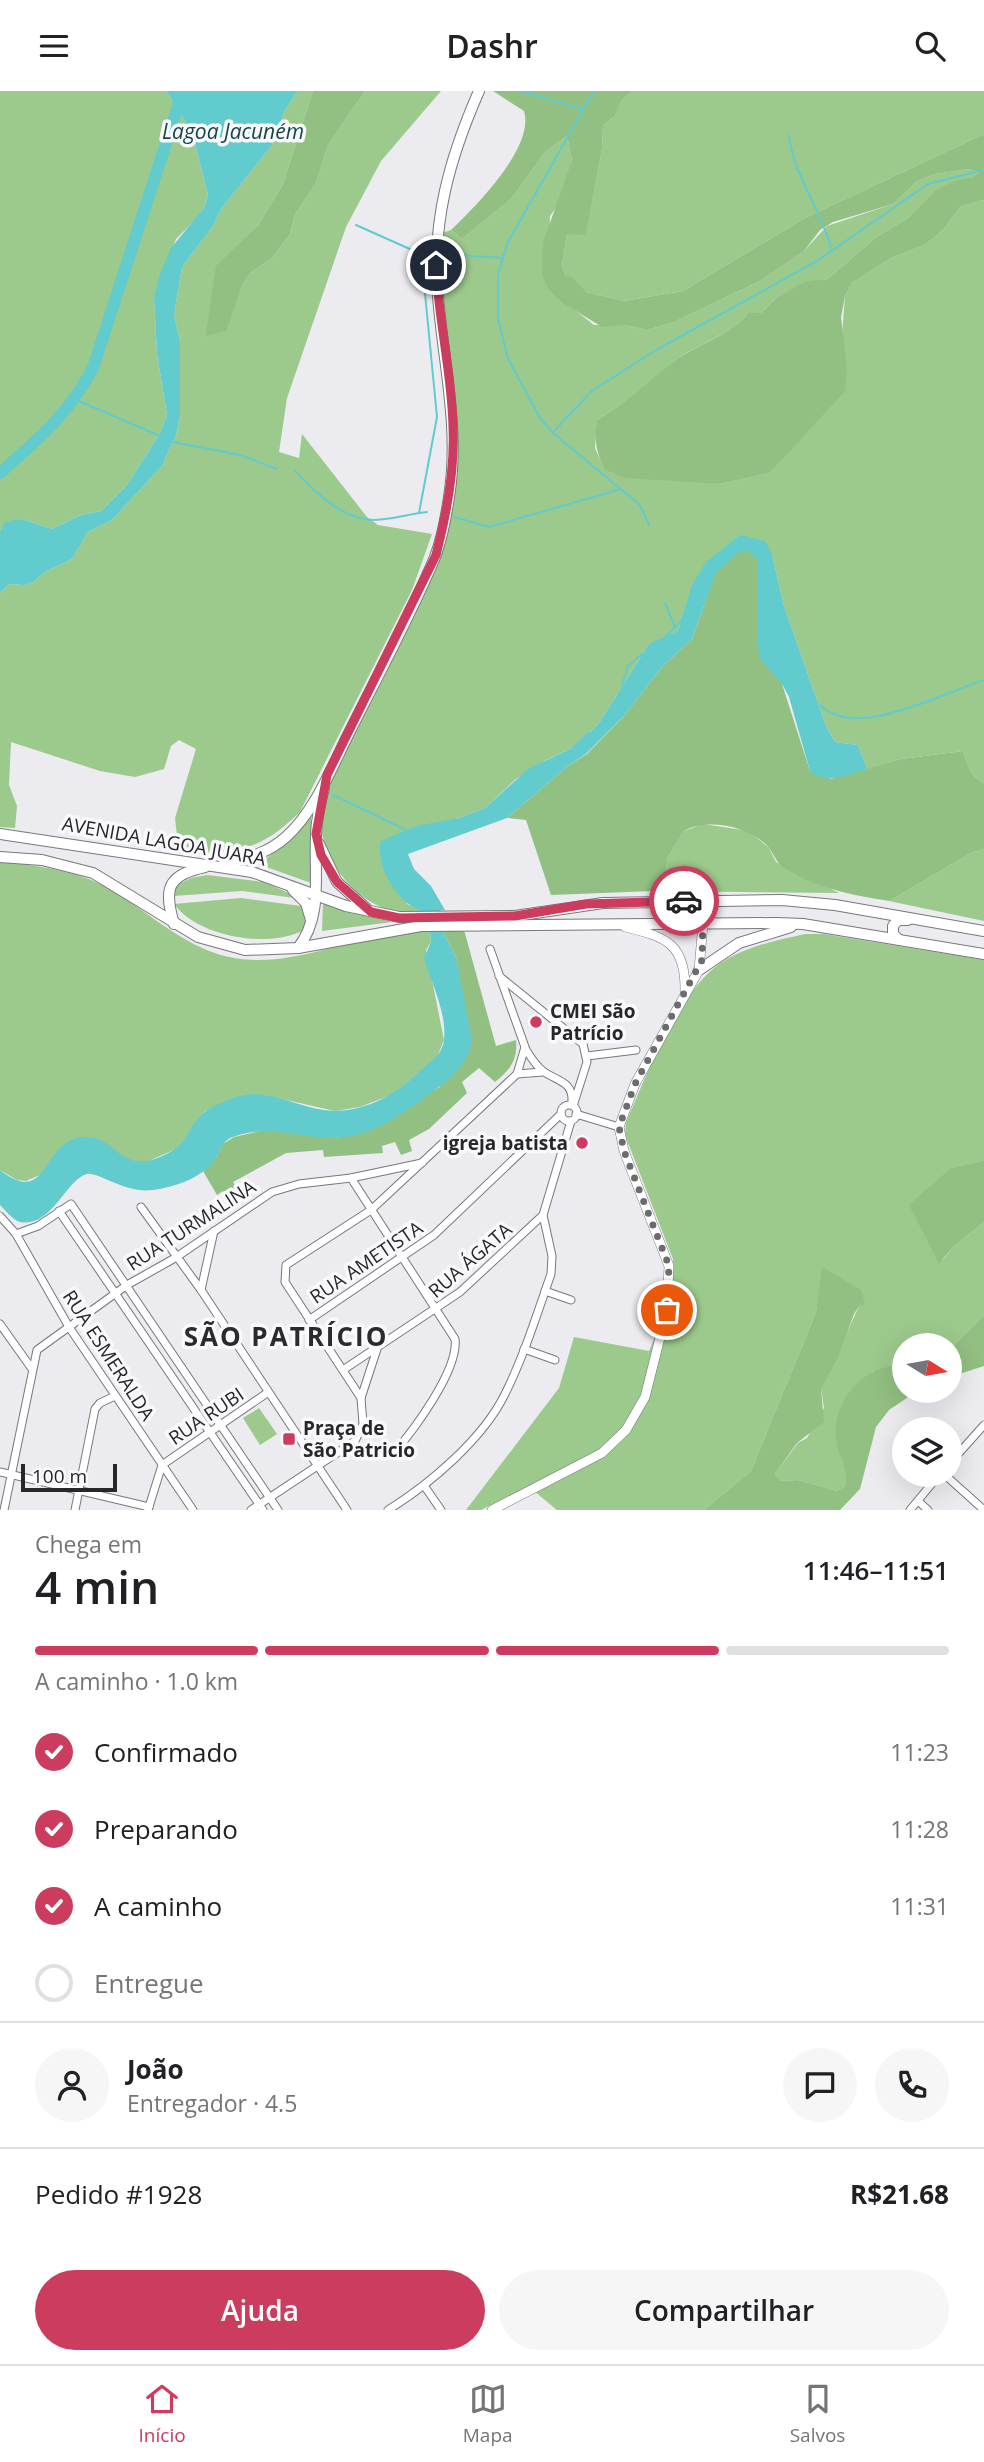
<!DOCTYPE html>
<html lang="pt">
<meta charset="utf-8">
<style>
body{margin:0;font-family:"Open Sans",sans-serif;background:#f6f6f6;color:#202124;height:100vh;display:flex;flex-direction:column;font-size:26px;white-space:nowrap}
*{box-sizing:border-box;margin:0}
p{font-size:23px;color:#757577}
.icon{flex:none;width:38px;height:38px;fill:none;stroke:currentColor;stroke-width:2;stroke-linecap:round;stroke-linejoin:round}
.map{position:relative;height:1419px;overflow:hidden}
.drawer{display:flex;flex-direction:column;background:#fff;flex:1}
.drawer>*{flex:none}
.needle{width:46px;rotate:101deg}
.buttons{position:absolute;left:892px;top:1242px;display:grid;gap:14px}
.buttons a{display:grid;place-items:center;width:70px;height:70px;border-radius:50%;background:#fff;box-shadow:0 7px 28px #0002;font-size:35px}
.scale{position:absolute;left:21px;bottom:18px;width:96px;box-sizing:border-box;padding-left:7px;border:4px solid #272729;border-top:0;font-size:19px;line-height:24px;white-space:nowrap;color:#272729;-webkit-text-stroke:5px #f9f9fd;paint-order:stroke}
.pin{position:absolute;display:grid;place-items:center;width:60px;height:60px;color:#fff;margin:-30px;border:4px solid #fff;border-radius:50%;box-shadow:0 2px 7px #0007}
.courier{position:absolute;display:grid;place-items:center;width:70px;height:70px;margin:-35px;border:5px solid #cb3c5f;border-radius:50%;background:#fff;color:#222;box-shadow:0 2px 9px #0007}
.head em{font-style:normal;font-weight:600}
.head div{display:flex;flex-direction:column-reverse}
.head{display:flex;align-items:center;justify-content:space-between;height:119px;padding:0 35px}
h1{font-size:46px;font-weight:600;line-height:52px}
.bar{display:grid;grid-template-columns:repeat(4,1fr);gap:10px 7px;align-content:center;height:84px;padding:0 35px}
.bar i{height:9px;border-radius:5px;background:#e0e0e0}
.bar .selected{background:#cb3c5f}
.bar p{grid-column:span 4}
.line{display:flex;align-items:center;gap:18px;padding:0 35px;border-top:2px solid #e0e0e0}
.line div{flex:1}
.round{display:grid;place-items:center;flex:none;width:74px;height:74px;border-radius:37px;background:#f6f6f6}
ol{padding:0 35px;list-style:none}
li{display:flex;align-items:center;gap:21px;height:77px}
li p{margin-inline-start:auto}
li .icon{padding:7px;border-radius:50%;background:#cb3c5f;color:#fff;stroke-width:4}
li:last-child{color:#757577}
li i{width:38px;height:38px;border:4px solid #e0e0e0;border-radius:50%}
.button{display:flex;gap:14px;margin-top:auto;padding:14px 35px}
.button a{flex:1;height:80px;border-radius:42px;background:#cb3c5f;color:#fff;font-size:28px;font-weight:600;line-height:80px;text-align:center}
.button a+a{background:#f6f6f6;color:#202124}
header{display:flex;justify-content:space-between;align-items:center;height:91px;padding:0 35px;background:#fff;font-size:32px;font-weight:600}
.menu{display:flex;justify-content:space-around;align-items:center;height:98px;border-top:2px solid #e0e0e0;background:#fff;font-size:19px;color:#757577}
.menu a{display:grid;justify-items:center;gap:4px}
.menu .selected{color:#cb3c5f}
.map>svg:first-child{display:block}
.green{fill:#9cc98c}
.forest{fill:#92bf82}
.water{fill:#62cbce}
.lines{fill:none;stroke-linecap:round;stroke-linejoin:round}
.stream{stroke:#62cbce;stroke-width:2}
.river{stroke:#62cbce;stroke-width:12}
.minor-casing{stroke:#77777c;stroke-width:9}
.tertiary-casing{stroke:#77777c;stroke-width:10}
.secondary-casing{stroke:#77777c;stroke-width:12}
.minor{stroke:#fff;stroke-width:7}
.tertiary{stroke:#fff;stroke-width:9}
.secondary{stroke:#fff;stroke-width:10}
.done{stroke:#6c6c6f;stroke-width:7;stroke-dasharray:0 12.6}
.route{stroke:#cb3c5f;stroke-width:9}
.poi-dot{fill:#cb3c5f;stroke:#f9f9fd;stroke-width:2.5}
.labels{text-anchor:middle;dominant-baseline:central;stroke-width:7;stroke-linejoin:round;paint-order:stroke}
.street-label{font-size:19px;fill:#272729;stroke:#f9f9fd}
.poi-label{font-size:19px;font-weight:bold;fill:#272729;stroke:#f9f9fd;text-anchor:start}
.water-label{font-size:21px;font-style:italic;fill:#154647;stroke:#f9f9fd}
.district-label{font-size:26px;font-weight:bold;letter-spacing:2px;fill:#2b2b2e;stroke:#f9f9fd}
</style>
<header><svg class="icon" aria-label="menu" viewBox="0 0 24 24"><path d="M4 6h16M4 12h16M4 18h16"/></svg>Dashr<svg class="icon" aria-label="search" viewBox="0 0 24 24"><circle cx="10" cy="10" r="6"/><path d="M15 15l6 6"/></svg></header>
<div class="map">
<svg width="984" height="1419" viewBox="0 0 984 1419">
<rect width="100%" height="100%" fill="#ebebf0"/>
<g class="green">
<path d="M0 0H166L192 41 208 104 204 117 195 129 176 148 154 207 157 263 167 324 160 342 127 394 101 420 81 424 52 438 22 428 2 436 0 440Z"/>
<path d="M298 0H313L283 93 259 133 217 175 205 246 227 238 243 193 250 182 271 168 290 143 295 123 316 92 328 54 365 0H441L381 70 346 136 287 307 279 361 299 367 302 343 367 426 378 434 432 443 412 499 300 721C260 760 234 764 179 762L175 727 196 658 179 649 171 655 164 678 135 686 100 680 11 651 9 694 17 715 15 737 0 736V502L9 493 24 494 33 491 45 481 72 468 88 441 112 429 162 375 176 344 180 325V250L174 224 182 176 213 135 222 117 272 54 285 19Z"/>
<path d="M632 0H984V43L805 127 683 200 624 210 586 201 566 185 562 175 567 143H586L602 58 603 34 615 25 620 9Z"/>
<path d="M567 45 572 69 559 112 550 125 548 198 594 234H625L647 239 674 231 760 190 804 160 827 135 893 113 917 90 935 83 969 78 979 81 973 86 934 100 908 127 875 147 828 188 804 192 776 207 761 222H748C732 243 702 251 680 266 652 286 628 312 597 329L595 357 604 378 720 393 770 382 819 327 842 245 845 205 852 192 891 167 925 154 943 139 961 115 984 109V692C970 687 968 673 963 660L901 668 867 678 858 654 835 651 826 635 784 515 772 463 681 531 678 540 645 559 599 632 576 655 546 669 516 688 485 717 460 727 405 740 407 813 426 822C417 822 407 823 398 821 359 815 321 770 321 731 322 722 324 712 325 703L440 454 456 334 441 203 442 142 451 139 462 148 512 107 545 61Z"/>
<path d="M311 722V792L258 773 289 751Z"/>
<path d="M703 733 749 740 769 757 776 771 839 802 653 800 664 791 668 766 684 740Z"/>
<path d="M984 758V830L889 810 971 762Z"/>
<path d="M6 770C39 776 74 779 104 795 147 818 180 855 229 866 284 878 339 851 392 842 405 840 418 840 430 840L431 851 426 859 444 949 437 966 396 1002 360 1016 335 1020 264 1004 237 1006 204 1021 184 1052 176 1058 144 1072 130 1069 48 1076 42 1083 26 1090 17 1089 0 1079V771Z"/>
<path d="M207 784 264 791 302 808 242 800 174 805 175 795 191 787Z"/>
<path d="M241 807 308 816 310 819 304 839C269 858 198 846 174 813Z"/>
<path d="M323 813 392 831 322 840Z"/>
<path d="M805 843H824L984 869V1069L951 1077 943 1169 953 1156 984 1131V1224L950 1258V1255H905V1274L872 1281 836 1348 848 1384 845 1395 837 1400 798 1389 781 1390 775 1383 798 1352 807 1347 824 1317 821 1298 859 1215 823 1177 816 1221 751 1380 704 1419H557L528 1395 481 1419H466L559 1297 574 1246 649 1260 672 1204 673 1168 625 1044 626 1032C647 983 680 894 727 868 752 854 778 849 805 843Z"/>
<path d="M259 1317 277 1343 260 1354 243 1327Z"/>
</g>
<g class="forest">
<path d="M313 0H365L328 54 316 92 295 123 290 143 271 168 250 182 243 193 227 239 205 246 216 175 259 133 283 93Z"/>
<path d="M493 0H632L621 9 615 25 603 34 602 58 586 144 567 143 562 175 566 185 573 187 586 201 624 210 683 200 805 127 984 43V109L961 115 943 139 925 154 891 167 852 192 845 205 841 226 847 277 845 300 770 382 720 393 625 387 604 378C596 360 594 348 597 329 628 312 651 286 680 266 702 252 733 242 748 222H761L776 207 804 191 828 188 875 147 908 127 934 100 955 90 973 86 979 81 969 78 935 83 917 90 893 113 833 131 820 139 804 160 760 190 674 231 647 239 625 234 602 236 563 212 548 198 542 182 543 152 572 69 567 45 545 61 512 107 462 148 451 139C476 115 535 56 524 20Z"/>
<path d="M738 461H750L757 468 758 493 782 593 810 680 831 688 901 668 963 660C968 673 970 687 984 692V758L971 762 889 810C852 804 819 798 786 778 776 772 775 765 769 757 752 736 708 726 684 740L668 766 664 791 653 800 551 804 526 729 507 727 569 674 587 663 624 625 662 576 692 548 716 482Z"/>
<path d="M442 838 464 839 496 955 516 949C518 969 510 979 495 991L479 977 462 991 467 1002 429 1038 409 1049 412 1060 401 1064 395 1051 382 1055 383 1062 324 1066 323 1059 286 1062 233 1091 245 1109 234 1115 223 1100 217 1104 203 1080 216 1067 223 1053 234 1046 265 1039 337 1047 440 996 459 888 456 866Z"/>
<path d="M984 1069V1131L953 1156 939 1173 909 1114 951 1077Z"/>
<path d="M822 1176 861 1199 865 1213 859 1215 854 1223 837 1268 821 1298 824 1331 797 1352 775 1383 781 1390 798 1389 837 1400 845 1395C850 1377 838 1366 836 1348 833 1322 849 1292 873 1281 882 1276 895 1275 905 1274V1300H917L889 1319 876 1336 860 1398 840 1419H704L751 1380 816 1221Z"/>
<path d="M984 1224V1275L950 1286V1258Z"/>
</g>
<g class="water">
<path d="M166 0H298L285 19 272 54 222 117 213 135 182 176 174 224 180 250V325L176 344 162 375 112 429 88 441 72 468 45 481 33 491 24 494 9 493 0 502V440L5 431 22 428 52 438 81 424 101 420 127 394 160 342 167 324 157 263 154 207 160 183 171 157 204 117 208 104 192 41Z"/>
<path d="M740 444 765 450 772 463 784 515 826 635 835 651 858 654 867 678C847 684 827 695 810 680L789 606 782 593 760 568 757 549V468L750 461H739L716 482 692 548 662 576 624 625 586 663 569 674 507 727 408 763 414 778 431 795 445 819C437 819 438 823 430 822 402 820 374 777 381 750L416 735 460 727 485 717 528 678 576 655 599 632 645 559 651 552 678 540 692 494 706 471Z"/>
<path d="M442 838 456 866 472 948C469 972 451 988 432 1001 396 1028 364 1052 317 1046 287 1043 262 1035 233 1046 221 1050 221 1061 214 1070 200 1088 174 1096 153 1099 125 1103 99 1081 87 1083 66 1088 52 1137 20 1131 13 1129 5 1119 0 1114V1079C46 1115 42 1058 74 1048 116 1036 115 1085 160 1066 189 1054 183 1045 199 1026 207 1017 225 1010 236 1006 266 996 295 1015 324 1019 359 1024 395 1005 419 981 429 971 442 965 444 949 447 921 431 892 424 867L431 851 430 840Z"/>
</g>
<g class="lines">
<g class="stream">
<path d="M520 0 582 18"/>
<path d="M594 0 508 151 498 183V228L508 268 540 327 553 342 640 414 649 434"/>
<path d="M789 44C793 84 821 118 831 157"/>
<path d="M356 134 421 163"/>
<path d="M446 163 502 167"/>
<path d="M76 309 158 344"/>
<path d="M553 341 592 300 656 259 817 170 928 93 984 79"/>
<path d="M173 351 240 364 277 378"/>
<path d="M295 380C314 400 342 428 372 429 389 429 409 423 427 421"/>
<path d="M419 422 437 326 423 182"/>
<path d="M454 426 489 436 621 398"/>
<path d="M665 512 675 536"/>
<path d="M666 545 682 529"/>
<path d="M622 595 628 575 642 563"/>
<path d="M820 614C854 650 944 602 984 589"/>
<path d="M573 657 589 642"/>
<path d="M333 704 406 739"/>
</g>
<path class="river" d="M0 382C38 348 68 324 93 277L183 0"/>
<defs>
<g id="minor">
<path d="M499 885 583 953 587 971 573 1015"/>
<path d="M525 957C530 965 535 974 543 980 556 990 573 990 572 1010"/>
<path d="M587 965 636 959"/>
<path d="M517 983 543 981"/>
<circle cx="569" cy="1022" r="8"/>
<path d="M576 1023 619 1036"/>
<path d="M351 1087 455 1248C459 1279 413 1340 393 1363"/>
<path d="M141 1116 201 1199 347 1419"/>
<path d="M59 1120 263 1419"/>
<path d="M0 1125 16 1143 69 1236 193 1419"/>
<path d="M16 1143 38 1135 71 1113 278 1419"/>
<path d="M201 1199 214 1140"/>
<path d="M545 1200 571 1209"/>
<path d="M309 1229 434 1144 561 1023"/>
<path d="M0 1233 32 1278"/>
<path d="M524 1258 555 1269"/>
<path d="M343 1279 460 1201 543 1124"/>
<path d="M361 1307 285 1191 286 1174 371 1119 517 983 525 956 490 858"/>
<path d="M950 1372 984 1334"/>
<path d="M162 1374 267 1302"/>
<path d="M0 1381 149 1416"/>
<path d="M945 1384 984 1419"/>
<path d="M425 1396 441 1419"/>
<path d="M918 1410 928 1419"/>
<path d="M4 1419 37 1259 127 1194 175 1167 272 1101 299 1093 351 1087 422 1072"/>
<path d="M75 1419 95 1318 100 1312 115 1305"/>
<path d="M148 1419 162 1374"/>
<path d="M251 1419 355 1350 363 1333 361 1307 378 1255"/>
<path d="M388 1419C430 1393 483 1348 505 1303 524 1265 537 1223 551 1183L552 1165 543 1124 571 1030"/>
<path d="M910 1419 939 1384"/>
</g>
<g id="tertiary">
<path d="M625 836C667 846 686 853 685 901"/>
<path d="M492 1419 602 1362 626 1339 645 1306 667 1219 669 1175 624 1060 619 1036 635 993 699 879 703 832"/>
</g>
<g id="secondary">
<path d="M0 743 252 781 346 815 399 826 515 825 603 812 782 809 835 814 984 840"/>
<path d="M319 753 337 791 366 817"/>
<path d="M0 766 42 769 93 782 198 846 245 859 298 857 421 835 777 832 803 833 984 863"/>
<path d="M224 772C247 768 268 762 286 746 315 720 332 676 349 642 378 584 410 526 435 466 443 445 447 421 450 399 459 333 443 270 438 205 431 132 450 66 479 0"/>
<path d="M293 799 306 812 311 829"/>
<path d="M174 833C164 799 166 784 205 776"/>
<path d="M899 849 893 843V835L898 829H908"/>
<path d="M298 857C323 825 314 784 316 746 316 729 320 713 324 697"/>
<path d="M699 879 739 852 791 836"/>
</g>
</defs>
<use href="#minor" class="minor-casing"/>
<use href="#tertiary" class="tertiary-casing"/>
<use href="#secondary" class="secondary-casing"/>
<use href="#minor" class="minor"/>
<use href="#tertiary" class="tertiary"/>
<use href="#secondary" class="secondary"/>
</g>
<g class="lines">
<path class="done" d="M667 1219 669 1175 624 1060 619 1036 635 993 702 869 703 832 693 816 684 810"/>
<path class="route" d="M436 174C438 228 452 281 453 336 455 380 447 422 436 464L327 684 316 743 321 764 337 791 371 821 399 827 515 825 586 813 684 810"/>
</g>
<g class="poi-dot">
<circle cx="536" cy="931" r="7"/>
<circle cx="582" cy="1052" r="7"/>
<rect x="282" y="1341" width="14" height="14" rx="3.5"/>
</g>
<g class="labels">
<g class="street-label">
<text transform="translate(164 750) rotate(10)">AVENIDA LAGOA JUARA</text>
<text transform="translate(191 1134) rotate(-33)">RUA TURMALINA</text>
<text transform="translate(470 1169) rotate(-41)">RUA ÁGATA</text>
<text transform="translate(366 1171) rotate(-34)">RUA AMETISTA</text>
<text transform="translate(109 1264) rotate(57)">RUA ESMERALDA</text>
<text transform="translate(206 1325) rotate(-34)">RUA RUBI</text>
</g>
<g class="poi-label">
<text x="550" y="920">CMEI São<tspan x="550" dy="22">Patrício</tspan></text>
<text x="568" y="1052" text-anchor="end">igreja batista</text>
<text x="303" y="1337">Praça de<tspan x="303" dy="22">São Patricio</tspan></text>
</g>
<g class="water-label">
<text x="233" y="40">Lagoa Jacuném</text>
</g>
<g class="district-label">
<text x="286" y="1245">SÃO PATRÍCIO</text>
</g>
</g>
</svg>
<div class="buttons">
<a><svg class="needle" viewBox="-14 -14 28 28"><path d="M0-13l5 13h-10z" fill="#e53935"/><path d="M0 13l5-13h-10z" fill="#757577"/></svg></a>
<a><svg class="icon" aria-label="layers" viewBox="0 0 24 24"><path d="M12 4l9 5-9 5-9-5zM3 14l9 5 9-5"/></svg></a>
</div>
<div class="scale">100 m</div>
<div class="pin" style="left:667px;top:1219px;background:#ea580c"><svg class="icon" aria-label="bag" viewBox="0 0 24 24"><path d="M5 8h14l-1 12H6zM9 8a3 3 0 0 1 6 0"/></svg></div>
<div class="pin" style="left:436px;top:174px;background:#1f2937"><svg class="icon" aria-label="home" viewBox="0 0 24 24"><path d="M3 11l9-7 9 7M6 9v11h12V9"/></svg></div>
<div class="courier" style="left:684px;top:810px"><svg class="icon" aria-label="car" viewBox="0 0 24 24"><path d="M5 17H2v-5l4-1 3-4h7l3 4 3 1v5h-3M9 17h6M6 11h13"/><circle cx="7" cy="17" r="2"/><circle cx="17" cy="17" r="2"/></svg></div>
</div>
<section class="drawer">
<div class="head"><div><h1>4 min</h1><p>Chega em</p></div><em>11:46–11:51</em></div>
<div class="bar"><i class="selected"></i><i class="selected"></i><i class="selected"></i><i></i><p>A caminho · 1.0 km</p></div>
<ol>
<li><svg class="icon" aria-label="check" viewBox="0 0 24 24"><path d="M5 12l5 5 9-10"/></svg>Confirmado<p>11:23</p></li>
<li><svg class="icon" aria-label="check" viewBox="0 0 24 24"><path d="M5 12l5 5 9-10"/></svg>Preparando<p>11:28</p></li>
<li><svg class="icon" aria-label="check" viewBox="0 0 24 24"><path d="M5 12l5 5 9-10"/></svg>A caminho<p>11:31</p></li>
<li><i></i>Entregue</li>
</ol>
<div class="line" style="height:126px"><a class="round"><svg class="icon" aria-label="person" viewBox="0 0 24 24"><circle cx="12" cy="8" r="4"/><path d="M4 21q1-7 8-7t8 7"/></svg></a><div><b>João</b><p>Entregador · 4.5</p></div><a class="round"><svg class="icon" aria-label="chat" viewBox="0 0 24 24"><path d="M4 5h16v11H9l-5 4z"/></svg></a><a class="round"><svg class="icon" aria-label="phone" viewBox="0 0 24 24"><path d="M5 4h4l2 5-3 2q2 4 5 5l2-3 5 2v4C11 20 4 13 5 4z"/></svg></a></div>
<div class="line" style="height:91px"><div>Pedido #1928</div><b>R$21.68</b></div>
<div class="button"><a>Ajuda</a><a>Compartilhar</a></div>
</section>
<nav class="menu">
<a class="selected"><svg class="icon" aria-label="home" viewBox="0 0 24 24"><path d="M3 11l9-7 9 7M6 9v11h12V9"/></svg>Início</a>
<a><svg class="icon" aria-label="map" viewBox="0 0 24 24"><path d="M3 6l6-2 6 2 6-2v14l-6 2-6-2-6 2zM9 4v14M15 6v14"/></svg>Mapa</a>
<a><svg class="icon" aria-label="saved" viewBox="0 0 24 24"><path d="M7 4h10v16l-5-4-5 4z"/></svg>Salvos</a>
</nav>
